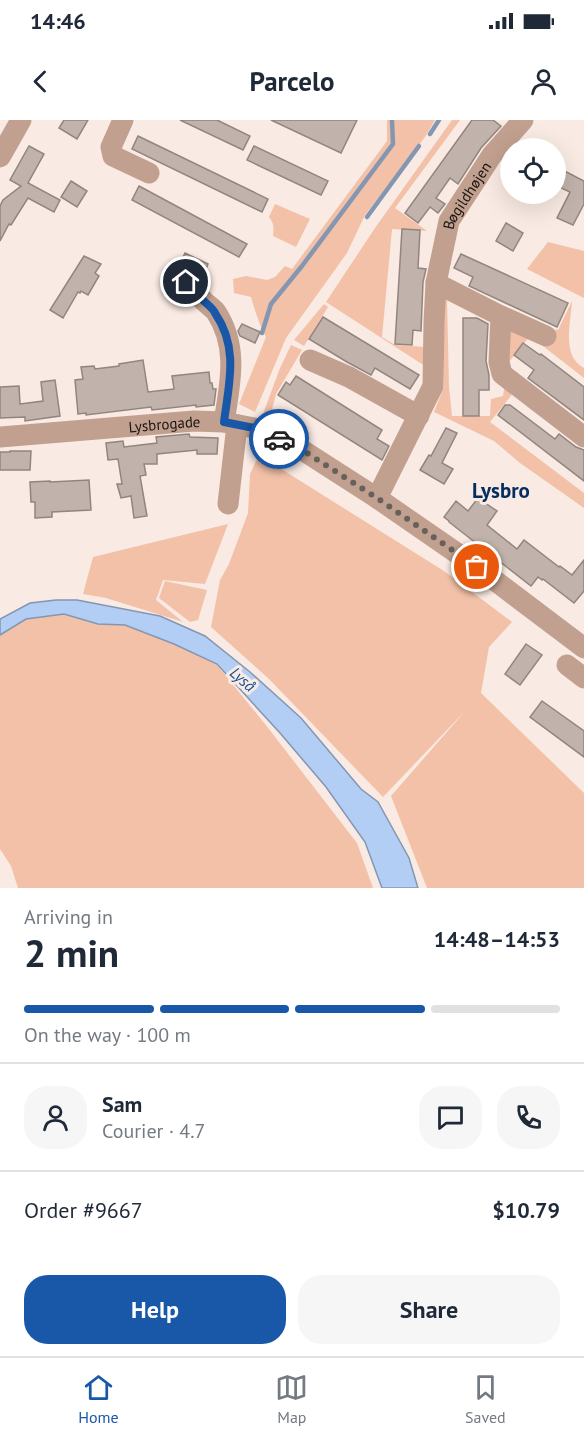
<!DOCTYPE html>
<meta charset="utf-8">
<style>
body{margin:0;font-family:"PT Sans",sans-serif;background:#f6f6f7;color:#1f2937;height:100vh;display:flex;flex-direction:column;font-size:22px;white-space:nowrap}
*{box-sizing:border-box;margin:0}
p{font-size:20px;color:#747a83}
.icon{flex:none;width:33px;height:33px;fill:none;stroke:currentColor;stroke-width:2;stroke-linecap:round;stroke-linejoin:round}
.map{position:relative;height:768px;overflow:hidden}
.drawer{display:flex;flex-direction:column;background:#fff;flex:1}
.drawer>*{flex:none}
.fabs{position:absolute;left:500px;top:18px;display:grid;gap:12px}
.fabs a{display:grid;place-items:center;width:66px;height:66px;border-radius:50%;background:#fff;box-shadow:0 6px 24px #0002;font-size:30px}
.pin{position:absolute;display:grid;place-items:center;width:51px;height:51px;color:#fff;margin:-26px;border:3px solid #fff;border-radius:50%;box-shadow:0 2px 6px #0007}
.courier{position:absolute;display:grid;place-items:center;width:60px;height:60px;margin:-30px;border:4px solid #1958a8;border-radius:50%;background:#fff;color:#222;box-shadow:0 2px 8px #0007}
.headline em{font-style:normal;font-weight:700}
.headline div{display:flex;flex-direction:column-reverse}
.headline{display:flex;align-items:center;justify-content:space-between;height:102px;padding:0 24px}
h1{font-size:39px;font-weight:700;line-height:45px}
.bar{display:grid;grid-template-columns:repeat(4,1fr);gap:9px 6px;align-content:center;height:72px;padding:0 24px}
.bar i{height:8px;border-radius:4px;background:#e0e1e3}
.bar .active{background:#1958a8}
.bar p{grid-column:span 4}
.line{display:flex;align-items:center;gap:15px;padding:0 24px;border-top:2px solid #e0e1e3}
.line div{flex:1}
.round{display:grid;place-items:center;flex:none;width:63px;height:63px;border-radius:24px;background:#f6f6f7}
.primary-button{display:flex;gap:12px;margin-top:auto;padding:12px 24px}
.primary-button a{flex:1;height:69px;border-radius:24px;background:#1958a8;color:#fff;font-size:24px;font-weight:700;line-height:69px;text-align:center}
.primary-button a+a{background:#f6f6f7;color:#1f2937}
.status{display:flex;justify-content:space-between;align-items:center;height:42px;padding:0 30px;background:#fff;direction:ltr}
.status svg{height:16px;fill:currentColor}
header{display:flex;justify-content:space-between;align-items:center;height:78px;padding:0 24px;background:#fff;font-size:27px;font-weight:700}
.menu{display:flex;justify-content:space-around;align-items:center;height:84px;border-top:2px solid #e0e1e3;background:#fff;font-size:16px;color:#747a83}
.menu a{display:grid;justify-items:center;gap:3px}
.menu .active{color:#1958a8}
.map>svg:first-child{display:block}
.green{fill:#f2c1a8}
.water{fill:#b2cef5;stroke:#8496b1;stroke-width:1.5}
.lines{fill:none;stroke-linecap:round;stroke-linejoin:round}
.stream{stroke:#8496b1;stroke-width:4.5}
.building{fill:#c1b3ac;stroke:#92857e;stroke-width:1.5}
.minor{stroke:#c2a08f;stroke-width:21}
.done{stroke:#68605b;stroke-width:6;stroke-dasharray:0 10.8}
.route{stroke:#1958a8;stroke-width:8}
.labels{text-anchor:middle;dominant-baseline:central;stroke-width:6;stroke-linejoin:round;paint-order:stroke}
.street-label{font-size:15px;fill:#1a1512;stroke:#f9eae3}
.water-label{font-size:16px;font-style:italic;fill:#134d98;stroke:#f9eae3}
.district-label{font-size:21px;font-weight:bold;fill:#052d60;stroke:#f9eae3}
</style>
<div class="status"><b>14:46</b><svg viewBox="0 0 49 12"><path d="M0 12V9h3v3zM5 12V6h3v6zM10 12V3h3v9zM15 12V0h3v12zM26 1h20v11H26zM47 4h2v5h-2z"/></svg></div>
<header><svg class="icon" aria-label="back" viewBox="0 0 24 24"><path d="M15 5l-7 7 7 7"/></svg>Parcelo<svg class="icon" aria-label="person" viewBox="0 0 24 24"><circle cx="12" cy="8" r="4"/><path d="M4 21q1-7 8-7t8 7"/></svg></header>
<div class="map">
<svg width="584" height="768" viewBox="0 0 584 768">
<rect width="100%" height="100%" fill="#f9eae3"/>
<g class="green">
<path d="M387 0H435L425 17 365 95 347 133 286 218 255 292 239 284 266 217C259 204 255 191 251 177L234 173 233 159 246 156 267 160 275 157 285 146 292 149 387 21Z"/>
<path d="M452 0H460L395 88 427 111 392 109 382 217 395 225 426 227 428 248 326 182 375 108Z"/>
<path d="M275 84 310 99 296 127 273 116C274 108 274 103 269 97Z"/>
<path d="M548 122 584 131V178L527 149Z"/>
<path d="M447 179 449 267 452 296H490L491 279 503 276 505 263 514 272 490 302 584 373V388L520 343 494 321 434 292 444 267 443 191 444 180Z"/>
<path d="M572 181C571 202 561 236 584 248V258L530 216 508 243V215L512 211 524 212 549 223 556 209 558 210Z"/>
<path d="M324 184 328 187 304 226 294 220Z"/>
<path d="M291 225 302 230 276 274 270 297 263 294 280 248Z"/>
<path d="M259 335 444 451 512 502 489 527 481 573 584 673V768H427L391 676 466 590 383 677 269 559 211 507 220 460 229 444 248 393 250 354Z"/>
<path d="M228 404 205 464 163 460 156 480 183 502 106 478 83 474 93 437Z"/>
<path d="M165 461 207 470 198 500 190 502 159 478Z"/>
<path d="M64 494 98 504 125 505 174 524 217 545 265 604 357 723 373 768H18L11 746 0 729V515L26 499Z"/>
</g>
<path class="water" d="M56 480H77L160 496 205 516 250 552 301 598 361 669 378 682 409 738 418 768H382L365 722 326 667 280 613 217 544 174 524 125 505 98 504 64 494 26 499 0 515V499L30 483Z"/>
<g class="lines">
<g class="stream">
<path d="M430 14 439 0"/>
<path d="M367 97 419 26"/>
<path d="M262 213 271 184 302 146 393 24 392 1"/>
</g>
</g>
<g class="building">
<path d="M64 0H88L77 19 59 8Z"/>
<path d="M180 0H217L250 16 243 30Z"/>
<path d="M271 0H357L341 33Z"/>
<path d="M472 0H493L501 6 481 28 458 64 450 58 436 78 445 84 438 93 430 87 418 103 405 93Z"/>
<path d="M138 16 268 79 262 92 132 29Z"/>
<path d="M29 26 44 34 28 63 60 80 54 92 28 78 11 105 9 104 0 121V86L3 80 21 66 10 60Z"/>
<path d="M254 26 328 61 321 75 247 40Z"/>
<path d="M555 46 584 61V84L573 105 557 98 570 72 555 65Z"/>
<path d="M71 61 87 71 77 87 61 77Z"/>
<path d="M139 66 247 124 239 137 132 80Z"/>
<path d="M506 103 523 113 513 131 496 121Z"/>
<path d="M402 109 420 110 418 148 426 149 423 162 421 211 413 210 412 225 395 224Z"/>
<path d="M185 133 208 144 203 157 179 146Z"/>
<path d="M461 134 568 183 557 207 469 166 473 157 454 148Z"/>
<path d="M84 136 101 144 95 153 99 156 88 175 81 171 80 173 78 172 63 198 50 190Z"/>
<path d="M323 197 419 255 410 269 375 248 371 255 347 242 309 219Z"/>
<path d="M463 198H477L488 204 486 241 489 255V270H479V296H463Z"/>
<path d="M242 204 260 212 255 223 240 216 238 211Z"/>
<path d="M523 223 540 235 541 234 584 267V300L528 258 534 250 514 235Z"/>
<path d="M143 240 148 272 174 269 172 256 209 252 210 263H212L213 269H216L214 285 196 287V285L152 290 151 287 86 295V293L78 294 75 260 83 259 81 247 94 246 95 249 119 246V244Z"/>
<path d="M296 256 382 310 377 319 389 326 382 340 278 275 286 262 290 265Z"/>
<path d="M55 260 60 296 25 301V297L0 298V267L19 266 20 284 43 281 41 262Z"/>
<path d="M505 285H510L555 319 559 314 576 327 584 330V361L498 295Z"/>
<path d="M446 308 457 313 442 343 453 349 444 364 420 350 429 335 431 336Z"/>
<path d="M189 314 190 317 218 318 217 334H197V330L157 334V344H144L146 355 140 356 147 396 134 398 131 376 121 378 117 364H122L118 339 108 340 106 323 123 321 124 327 157 323 156 317Z"/>
<path d="M10 331H31L30 350H0V332H10Z"/>
<path d="M89 360 91 390 52 392V397L35 398V382H31L30 362 50 361V362Z"/>
<path d="M478 378 497 391 487 405 517 429 524 420 559 447 560 446 572 455 584 440V471L574 483 543 459 542 460 538 457 531 466 449 402V401L444 397 456 381 468 391Z"/>
<path d="M526 524 542 535 520 565 505 554Z"/>
<path d="M542 581 584 611V637L530 597Z"/>
</g>
<g class="lines">
<g class="minor">
<path d="M123 0 111 27 113 36 149 53"/>
<path d="M0 37 21 0"/>
<path d="M186 162C192 168 197 174 202 179 206 184 212 187 216 192 239 227 230 264 224 302"/>
<path id="s1" d="M436 163 449 101 492 35 523 0"/>
<path d="M501 196 499 242 502 254 584 317"/>
<path d="M310 240 349 257 419 296"/>
<path id="s2" d="M0 317 194 301 224 302 254 308 296 326 377 378 477 447 584 528"/>
<path d="M377 378 433 266 434 202 436 163 501 196 546 216"/>
<path d="M228 384 237 305"/>
<path d="M567 545 584 558"/>
</g>
</g>
<g class="lines">
<path class="done" d="M279 319 296 326 377 378 477 447"/>
<path class="route" d="M186 162C192 168 197 174 202 179 206 184 212 187 215 193 239 228 229 263 224 302L254 308 279 319"/>
</g>
<g class="labels">
<g class="street-label">
<text stroke="none"><textPath href="#s1" startOffset="94">Bøgildhøjen</textPath></text>
<text stroke="none"><textPath href="#s2" startOffset="165">Lysbrogade</textPath></text>
</g>
<g class="water-label">
<text transform="translate(243 559) rotate(41)">Lyså</text>
</g>
<g class="district-label">
<text x="501" y="370">Lysbro</text>
</g>
</g>
</svg>
<div class="fabs">
<a><svg class="icon" aria-label="locate" viewBox="0 0 24 24"><circle cx="12" cy="12" r="6"/><path d="M12 2v4M12 18v4M2 12h4M18 12h4"/></svg></a>
</div>
<div class="pin" style="left:477px;top:447px;background:#ea580c"><svg class="icon" aria-label="bag" viewBox="0 0 24 24"><path d="M5 8h14l-1 12H6zM9 8a3 3 0 0 1 6 0"/></svg></div>
<div class="pin" style="left:186px;top:162px;background:#1f2937"><svg class="icon" aria-label="home" viewBox="0 0 24 24"><path d="M3 11l9-7 9 7M6 9v11h12V9"/></svg></div>
<div class="courier" style="left:279px;top:319px"><svg class="icon" aria-label="car" viewBox="0 0 24 24"><path d="M5 17H2v-5l4-1 3-4h7l3 4 3 1v5h-3M9 17h6M6 11h13"/><circle cx="7" cy="17" r="2"/><circle cx="17" cy="17" r="2"/></svg></div>
</div>
<section class="drawer">
<div class="headline"><div><h1>2 min</h1><p>Arriving in</p></div><em>14:48–14:53</em></div>
<div class="bar"><i class="active"></i><i class="active"></i><i class="active"></i><i></i><p>On the way · 100 m</p></div>
<div class="line" style="height:108px"><a class="round"><svg class="icon" aria-label="person" viewBox="0 0 24 24"><circle cx="12" cy="8" r="4"/><path d="M4 21q1-7 8-7t8 7"/></svg></a><div><b>Sam</b><p>Courier · 4.7</p></div><a class="round"><svg class="icon" aria-label="chat" viewBox="0 0 24 24"><path d="M4 5h16v11H9l-5 4z"/></svg></a><a class="round"><svg class="icon" aria-label="phone" viewBox="0 0 24 24"><path d="M5 4h4l2 5-3 2q2 4 5 5l2-3 5 2v4C11 20 4 13 5 4z"/></svg></a></div>
<div class="line" style="height:78px"><div>Order #9667</div><b>$10.79</b></div>
<div class="primary-button"><a>Help</a><a>Share</a></div>
</section>
<nav class="menu">
<a class="active"><svg class="icon" aria-label="home" viewBox="0 0 24 24"><path d="M3 11l9-7 9 7M6 9v11h12V9"/></svg>Home</a>
<a><svg class="icon" aria-label="map" viewBox="0 0 24 24"><path d="M3 6l6-2 6 2 6-2v14l-6 2-6-2-6 2zM9 4v14M15 6v14"/></svg>Map</a>
<a><svg class="icon" aria-label="saved" viewBox="0 0 24 24"><path d="M7 4h10v16l-5-4-5 4z"/></svg>Saved</a>
</nav>
